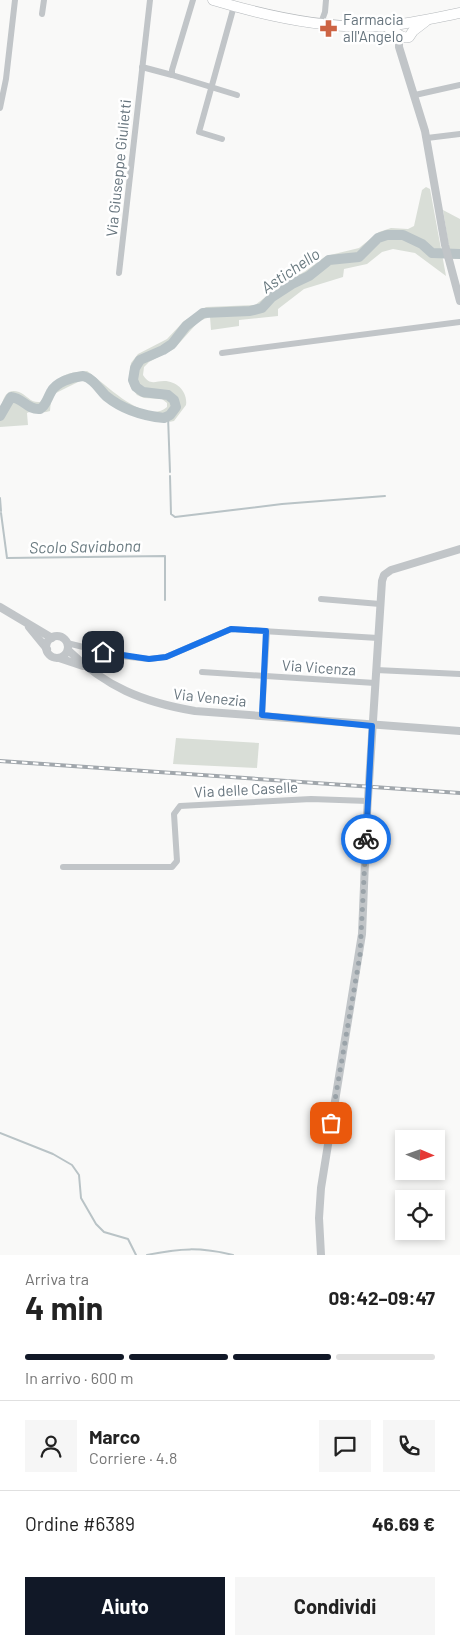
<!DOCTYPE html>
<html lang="it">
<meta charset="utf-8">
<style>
body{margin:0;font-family:Barlow,sans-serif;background:#f6f6f6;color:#222;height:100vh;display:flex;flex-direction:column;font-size:19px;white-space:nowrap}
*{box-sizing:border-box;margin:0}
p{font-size:16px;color:#767676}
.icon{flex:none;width:28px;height:28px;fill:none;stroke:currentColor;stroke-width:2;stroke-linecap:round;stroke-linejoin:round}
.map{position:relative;height:1255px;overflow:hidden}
.side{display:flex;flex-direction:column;background:#fff;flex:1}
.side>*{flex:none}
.needle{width:32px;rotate:92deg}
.tools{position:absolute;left:395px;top:1130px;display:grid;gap:10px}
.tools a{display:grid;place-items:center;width:50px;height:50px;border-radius:0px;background:#fff;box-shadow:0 2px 8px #0003;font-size:25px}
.pin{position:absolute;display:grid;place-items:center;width:42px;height:42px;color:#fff;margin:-21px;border-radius:10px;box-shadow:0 2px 8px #0006}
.courier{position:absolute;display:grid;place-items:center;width:50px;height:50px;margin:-25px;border:4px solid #1a73e8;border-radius:50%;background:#fff;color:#222;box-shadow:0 1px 6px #0007}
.summary em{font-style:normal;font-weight:700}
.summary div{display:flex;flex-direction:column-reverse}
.summary{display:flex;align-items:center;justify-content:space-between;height:85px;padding:0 25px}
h1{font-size:32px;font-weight:700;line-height:38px}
.bar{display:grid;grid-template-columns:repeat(4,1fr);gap:8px 5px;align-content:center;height:60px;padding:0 25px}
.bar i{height:6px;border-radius:4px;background:#e0e0e0}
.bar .selected{background:#111827}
.bar p{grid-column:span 4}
.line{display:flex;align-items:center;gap:12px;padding:0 25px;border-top:1px solid #e0e0e0}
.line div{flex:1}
.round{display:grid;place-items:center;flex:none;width:52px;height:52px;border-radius:0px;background:#f6f6f6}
.button{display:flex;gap:10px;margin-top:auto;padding:10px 25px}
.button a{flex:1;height:58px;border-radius:0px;background:#111827;color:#fff;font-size:20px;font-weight:700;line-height:58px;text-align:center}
.button a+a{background:#f6f6f6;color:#222}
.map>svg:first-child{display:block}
.green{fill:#d9ded7}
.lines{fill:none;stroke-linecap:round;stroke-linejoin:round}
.stream{stroke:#b9c3c6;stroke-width:2}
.river{stroke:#b9c3c6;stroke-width:10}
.primary-casing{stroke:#b5b9bc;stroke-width:11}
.minor{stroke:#c1c5c8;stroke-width:6}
.tertiary{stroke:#c1c5c8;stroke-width:8}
.primary{stroke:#fff;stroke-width:10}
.rail-casing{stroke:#a1a7ac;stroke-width:4}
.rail{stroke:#fff;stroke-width:2;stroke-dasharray:5.5;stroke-linecap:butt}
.done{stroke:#9aa3a9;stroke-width:5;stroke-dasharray:0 9}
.route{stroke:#1a73e8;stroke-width:6}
.labels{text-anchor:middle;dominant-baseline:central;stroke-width:5;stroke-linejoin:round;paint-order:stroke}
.poi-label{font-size:15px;fill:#67757e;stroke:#fff;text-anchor:start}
.street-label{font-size:15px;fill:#67757e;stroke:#fff}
.water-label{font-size:16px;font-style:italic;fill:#68797f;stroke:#fff}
</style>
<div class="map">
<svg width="460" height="1255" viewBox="0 0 460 1255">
<rect width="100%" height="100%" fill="#f9f9f8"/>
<g class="green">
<path d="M426 187 430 189 446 276 415 253 393 249 382 252 367 264 344 269 343 277 304 289 278 309V316L239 320V326L211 330 210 317 199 321 174 349 149 362 144 367 143 375C150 386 155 381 164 381 177 381 188 392 186 405L174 421C156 426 117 410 104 398 96 391 95 382 84 379L56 393 51 400 50 411C42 414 34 410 27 413L28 425 0 427C0 415 0 385 19 392 27 395 30 403 40 402 57 380 56 373 87 371 105 383 145 426 167 407V403L162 399 144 398 137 395 130 386 129 376 131 363 138 354 167 339 184 321 206 307 255 305 292 277 304 272 326 256 359 248 379 232 391 228 408 229 414 226 422 190Z"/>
<path d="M443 210 460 219V259H451Z"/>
<path d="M176 738 259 743 257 768 173 764Z"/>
</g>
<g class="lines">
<g class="stream">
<path d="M168 416 170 472"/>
<path d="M170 476 171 514 175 517 282 504 385 496"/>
<path d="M0 498 1 511"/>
<path d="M1 513 7 558 165 556V600"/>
<path d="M0 1133 53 1154 72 1165 79 1175 81 1198 96 1224 104 1232 128 1239 136 1255"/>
<path d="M147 1255C180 1248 200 1247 233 1255"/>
</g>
<path class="river" d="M0 416 11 397C23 398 27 410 40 409 46 406 47 399 51 392 56 382 72 377 83 376 94 379 98 388 106 396 122 409 144 416 164 418L170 415 176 407 174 400 168 395 143 392 136 387 133 380 135 368 140 360 163 350 172 344 186 326 203 313 250 311 262 308 272 297 292 284 309 276 329 260 359 257 378 238 387 235H403L422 244 432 253 460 254"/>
<defs>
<g id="primary">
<path d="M213 0C266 16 328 30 384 26 410 24 435 18 460 13"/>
<path d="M385 26C394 29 400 40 409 37L413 31 426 21"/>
</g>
</defs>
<use href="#primary" class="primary-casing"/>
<g class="minor">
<path d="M193 0 172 70V75L237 95"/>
<path d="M42 14 44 0"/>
<path d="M321 23 325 12 326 0"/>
<path d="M142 67 172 75"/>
<path d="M415 95 460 85"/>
<path d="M0 108 6 79 15 0"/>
<path d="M427 138 460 134"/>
<path d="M222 139 199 132 234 6"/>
<path d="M119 273 150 0"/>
<path d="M222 353 460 322"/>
<path d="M321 599 380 604"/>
<path d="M67 643 120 656 149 659 166 657 231 629 378 638"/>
<path d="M376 670 460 674"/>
<path d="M202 672 375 683"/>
<path d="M262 715 267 631"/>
<path d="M63 867H172L177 861 174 814 180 806 311 799 368 801"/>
</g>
<g class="tertiary">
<path d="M399 35V47L425 131 445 245 460 301"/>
<path d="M0 607 52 638"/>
<path d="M29 627 47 649"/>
<circle cx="57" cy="647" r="11"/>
<path d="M68 650C106 687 142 702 195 711L460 731"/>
<path d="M59 658 83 666"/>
<path d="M321 1255 319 1218 321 1188 362 934 367 814 382 581 384 575 391 570 460 549"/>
</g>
<use href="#primary" class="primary"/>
<defs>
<path id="rail" d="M0 761 460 793"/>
</defs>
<use href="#rail" class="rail-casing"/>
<use href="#rail" class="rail"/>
</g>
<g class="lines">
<path class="done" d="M331 1123 360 955 366 839"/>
<path class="route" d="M103 652 149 659 166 657 231 629 266 631 262 715 372 726 366 839"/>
</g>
<defs>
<symbol id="pharmacy-bare" viewBox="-9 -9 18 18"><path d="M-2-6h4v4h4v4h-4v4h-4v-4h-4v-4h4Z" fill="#cd6444" stroke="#fff" stroke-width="2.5" paint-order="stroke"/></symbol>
</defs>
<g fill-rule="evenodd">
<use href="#pharmacy-bare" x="316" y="16" width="25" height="25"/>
</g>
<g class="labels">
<g class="poi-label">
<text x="343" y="19">Farmacia<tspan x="343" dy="17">all'Angelo</tspan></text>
</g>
<g class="street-label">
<text transform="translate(118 168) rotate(-84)">Via Giuseppe Giulietti</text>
<text transform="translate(319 667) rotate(4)">Via Vicenza</text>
<text transform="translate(210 697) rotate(6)">Via Venezia</text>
<text transform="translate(246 789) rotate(-3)">Via delle Caselle</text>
</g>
<g class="water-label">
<text transform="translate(290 270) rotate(-34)">Astichello</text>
<text transform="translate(85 546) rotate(-1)">Scolo Saviabona</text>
</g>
</g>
</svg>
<div class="tools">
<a><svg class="needle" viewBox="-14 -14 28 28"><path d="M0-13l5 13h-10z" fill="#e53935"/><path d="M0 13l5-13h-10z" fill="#767676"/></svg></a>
<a><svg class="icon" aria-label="locate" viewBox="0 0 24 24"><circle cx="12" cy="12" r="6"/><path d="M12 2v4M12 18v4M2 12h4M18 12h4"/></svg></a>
</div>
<div class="pin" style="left:331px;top:1123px;background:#ea580c"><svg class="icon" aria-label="bag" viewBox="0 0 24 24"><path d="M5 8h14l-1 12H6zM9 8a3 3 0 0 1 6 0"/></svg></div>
<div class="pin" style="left:103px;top:652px;background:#1f2937"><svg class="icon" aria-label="home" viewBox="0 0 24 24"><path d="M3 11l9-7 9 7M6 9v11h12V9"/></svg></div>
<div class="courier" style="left:366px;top:839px"><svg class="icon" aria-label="bike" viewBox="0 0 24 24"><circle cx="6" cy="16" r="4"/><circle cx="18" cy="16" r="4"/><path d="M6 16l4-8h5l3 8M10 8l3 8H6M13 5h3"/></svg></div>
</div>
<section class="side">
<div class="summary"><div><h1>4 min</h1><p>Arriva tra</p></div><em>09:42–09:47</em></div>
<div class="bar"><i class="selected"></i><i class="selected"></i><i class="selected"></i><i></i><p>In arrivo · 600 m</p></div>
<div class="line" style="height:90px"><a class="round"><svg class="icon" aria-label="person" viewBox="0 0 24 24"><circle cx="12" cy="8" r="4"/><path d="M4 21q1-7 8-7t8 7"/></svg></a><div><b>Marco</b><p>Corriere · 4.8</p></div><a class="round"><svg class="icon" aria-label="chat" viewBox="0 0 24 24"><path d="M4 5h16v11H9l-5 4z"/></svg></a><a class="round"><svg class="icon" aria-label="phone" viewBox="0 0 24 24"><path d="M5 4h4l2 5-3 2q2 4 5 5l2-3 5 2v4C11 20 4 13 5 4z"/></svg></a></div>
<div class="line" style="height:65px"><div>Ordine #6389</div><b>46.69 €</b></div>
<div class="button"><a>Aiuto</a><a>Condividi</a></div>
</section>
